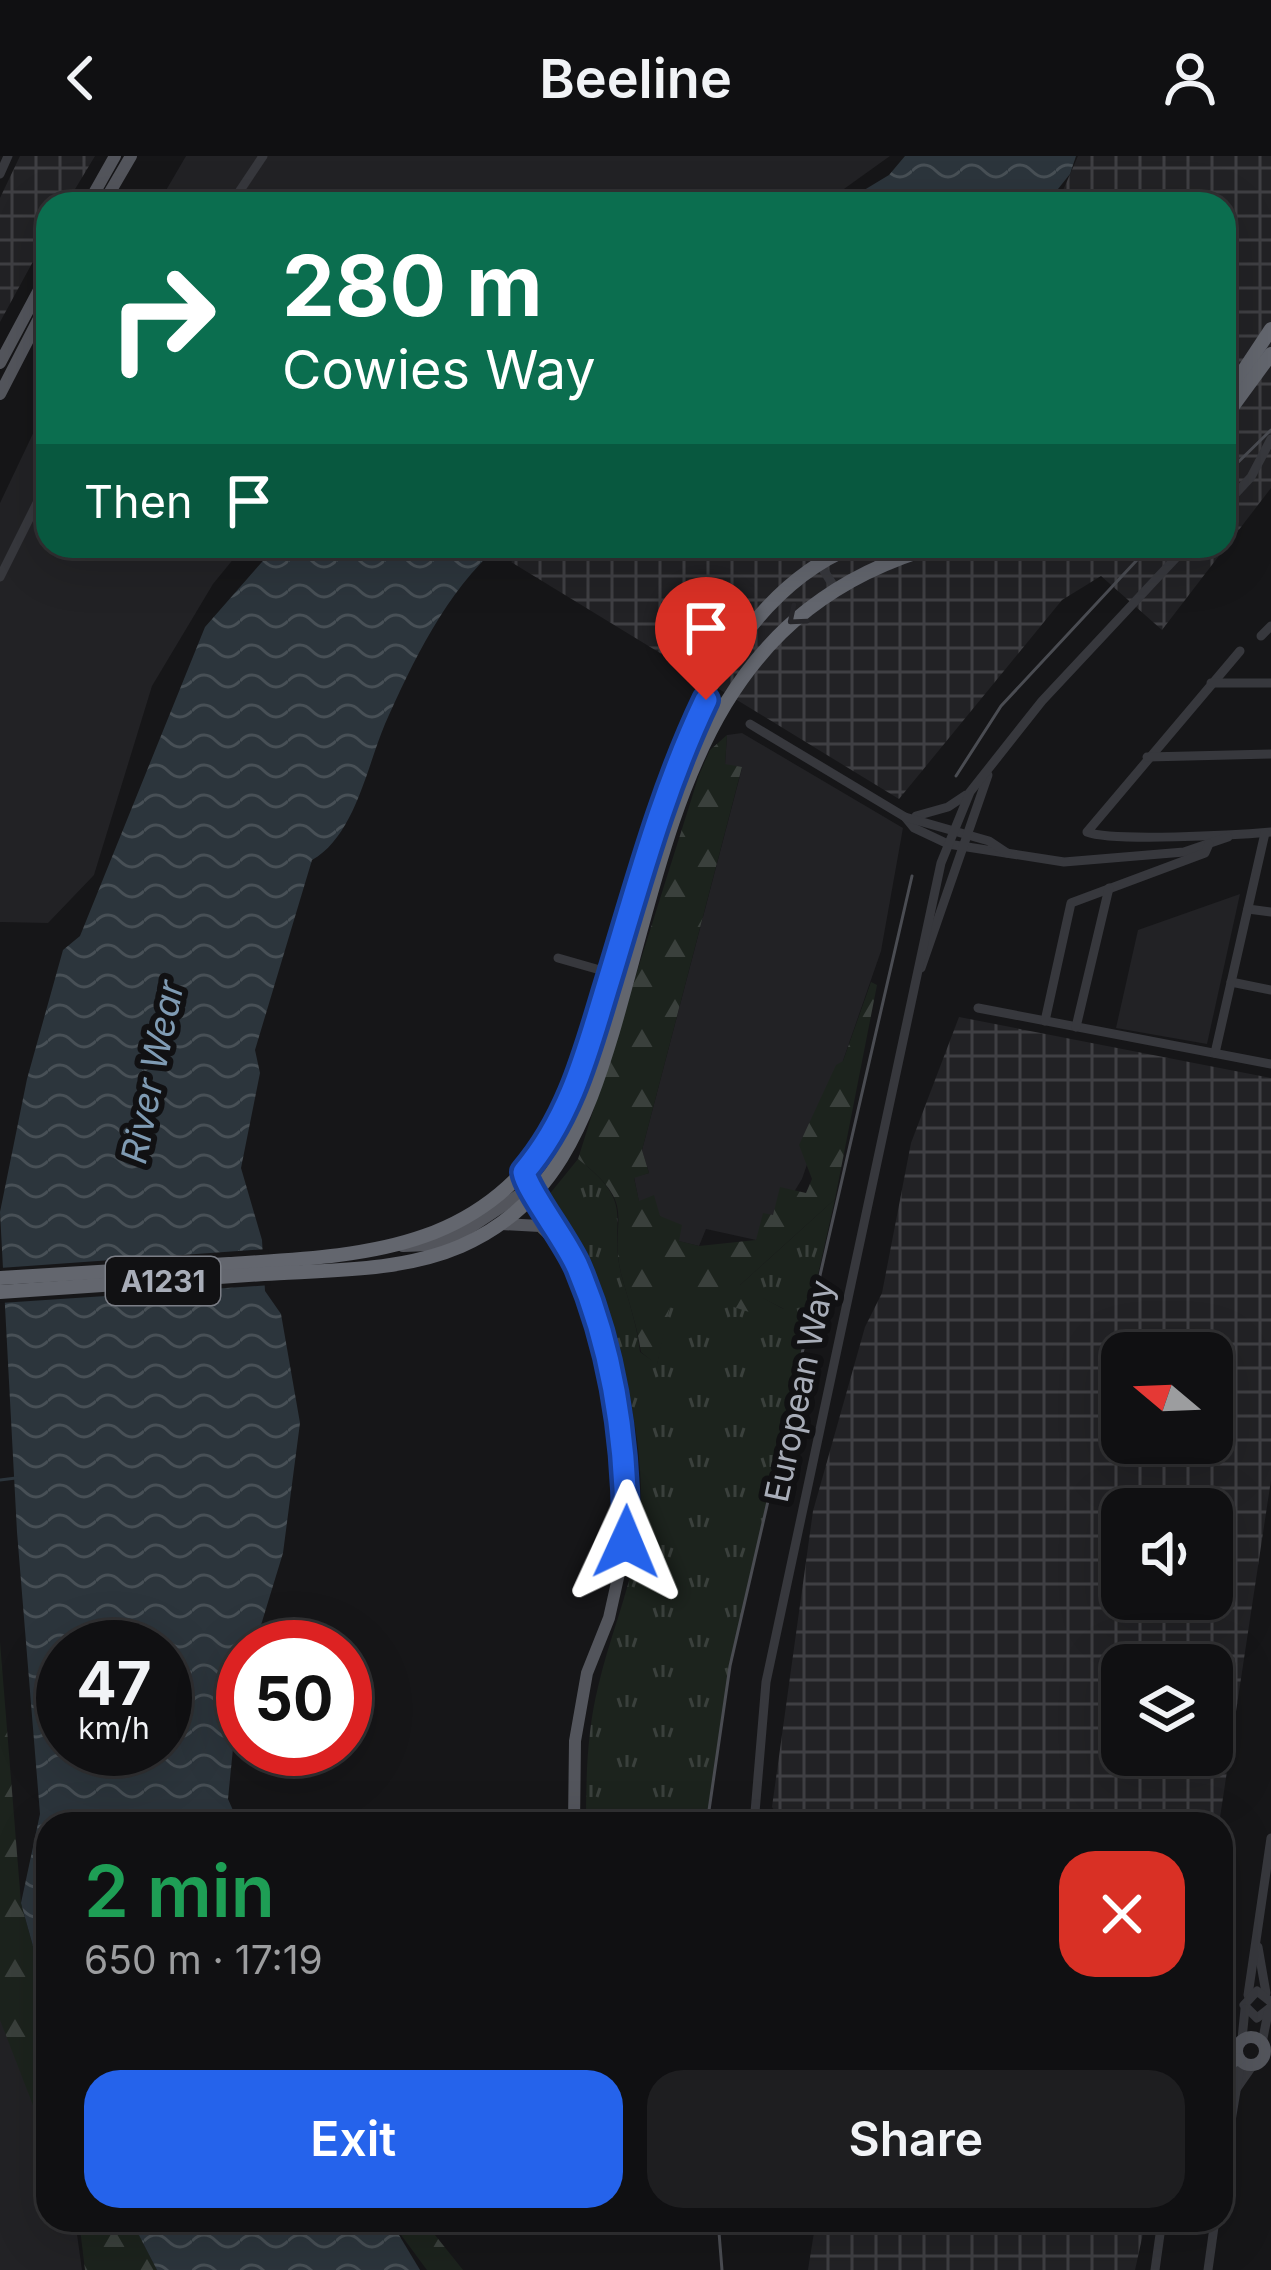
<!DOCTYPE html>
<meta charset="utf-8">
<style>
body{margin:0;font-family:Inter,sans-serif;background:#1e1e20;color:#f1f3f6;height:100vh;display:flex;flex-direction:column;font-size:45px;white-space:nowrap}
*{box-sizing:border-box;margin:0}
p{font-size:39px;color:#9c9d9f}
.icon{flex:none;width:66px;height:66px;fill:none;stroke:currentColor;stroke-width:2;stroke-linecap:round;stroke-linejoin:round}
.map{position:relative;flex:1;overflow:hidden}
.side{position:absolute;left:36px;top:1656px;width:1197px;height:420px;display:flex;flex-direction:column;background:#101012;border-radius:36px;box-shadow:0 12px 48px #0002,0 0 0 3px #303032}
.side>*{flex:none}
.top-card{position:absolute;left:36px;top:36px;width:1200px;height:366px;border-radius:36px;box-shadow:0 12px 48px #0002,0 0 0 3px #303032;background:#0b6e4f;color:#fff;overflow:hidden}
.needle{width:78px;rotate:289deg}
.buttons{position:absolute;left:1101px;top:1176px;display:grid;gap:24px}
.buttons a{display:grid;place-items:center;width:132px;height:132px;border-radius:24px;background:#101012;box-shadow:0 12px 48px #0002,0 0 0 3px #303032;font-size:60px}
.speed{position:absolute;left:36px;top:1464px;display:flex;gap:24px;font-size:60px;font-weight:700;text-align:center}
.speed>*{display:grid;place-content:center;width:156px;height:156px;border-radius:50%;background:#101012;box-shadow:0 12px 48px #0002,0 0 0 3px #303032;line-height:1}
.speed small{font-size:30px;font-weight:400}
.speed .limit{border:18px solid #d22;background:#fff;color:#111}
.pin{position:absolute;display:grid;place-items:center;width:102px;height:102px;color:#fff;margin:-123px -51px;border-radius:50% 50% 50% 0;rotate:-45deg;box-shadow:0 0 12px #0007}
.pin .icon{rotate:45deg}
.me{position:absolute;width:132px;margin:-66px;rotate:1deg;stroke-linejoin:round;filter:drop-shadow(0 0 9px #0008)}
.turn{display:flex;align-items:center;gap:42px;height:252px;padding:0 48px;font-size:54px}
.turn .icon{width:156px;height:156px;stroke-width:2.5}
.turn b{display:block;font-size:84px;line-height:102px}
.then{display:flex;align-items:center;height:114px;padding:0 48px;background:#0003;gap:24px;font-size:45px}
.round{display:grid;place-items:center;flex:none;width:126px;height:126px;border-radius:36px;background:#1e1e20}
.head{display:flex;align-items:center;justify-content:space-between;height:204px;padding:0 48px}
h1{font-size:72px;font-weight:600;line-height:90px;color:#1e9e55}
.primary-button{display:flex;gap:24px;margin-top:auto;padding:24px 48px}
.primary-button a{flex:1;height:138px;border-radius:36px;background:#2563eb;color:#fff;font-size:48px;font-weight:600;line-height:138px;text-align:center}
.primary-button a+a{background:#1e1e20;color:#f1f3f6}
header{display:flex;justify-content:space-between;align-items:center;height:156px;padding:0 48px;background:#101012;font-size:54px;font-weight:600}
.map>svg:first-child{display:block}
.built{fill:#222225}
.industrial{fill:url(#industrial-grid);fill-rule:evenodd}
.grass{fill:url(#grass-tufts)}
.forest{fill:url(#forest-firs)}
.water{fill:url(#water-waves);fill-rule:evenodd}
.pier{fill:#161618}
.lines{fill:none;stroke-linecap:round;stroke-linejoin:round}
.stream{stroke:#2c353c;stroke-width:3}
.minor{stroke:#37383d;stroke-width:9}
.major{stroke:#53555c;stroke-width:12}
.highway{stroke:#63666e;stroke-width:14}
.tram{stroke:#4a4c52;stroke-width:3}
.oneway{stroke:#26262a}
.route-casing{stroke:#184099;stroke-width:30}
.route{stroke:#2563eb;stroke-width:21}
.labels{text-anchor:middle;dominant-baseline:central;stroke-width:12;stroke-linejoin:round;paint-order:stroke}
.shield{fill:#111113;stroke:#7b7e86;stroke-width:3}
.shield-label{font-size:30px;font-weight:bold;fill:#a8adb8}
.street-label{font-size:33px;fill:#a8adb8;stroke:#111113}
.water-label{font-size:36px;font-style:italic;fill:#7f9bb3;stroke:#111113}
</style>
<header><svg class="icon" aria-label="back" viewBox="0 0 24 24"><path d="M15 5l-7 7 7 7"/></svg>Beeline<svg class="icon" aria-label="person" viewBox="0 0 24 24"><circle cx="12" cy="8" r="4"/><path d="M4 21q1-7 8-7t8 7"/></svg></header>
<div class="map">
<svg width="1271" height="2114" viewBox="0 0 1271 2114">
<defs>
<pattern id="industrial-grid" width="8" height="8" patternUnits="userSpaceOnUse" patternTransform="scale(3)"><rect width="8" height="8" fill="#222225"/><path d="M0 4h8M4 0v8" fill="none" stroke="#3f3f43"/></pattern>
<pattern id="grass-tufts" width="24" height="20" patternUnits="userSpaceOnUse" patternTransform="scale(3)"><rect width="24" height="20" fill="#1c231d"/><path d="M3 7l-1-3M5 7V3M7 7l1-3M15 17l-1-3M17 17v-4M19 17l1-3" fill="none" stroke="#3a403c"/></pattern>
<pattern id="forest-firs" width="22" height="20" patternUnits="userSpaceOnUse" patternTransform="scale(3)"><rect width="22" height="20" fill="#1c231d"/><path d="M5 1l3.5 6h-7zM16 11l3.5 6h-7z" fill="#3a403c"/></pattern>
<pattern id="water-waves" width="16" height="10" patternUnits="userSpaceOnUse" patternTransform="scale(3)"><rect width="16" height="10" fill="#2c353c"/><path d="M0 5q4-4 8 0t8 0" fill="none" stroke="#485056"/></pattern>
</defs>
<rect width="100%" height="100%" fill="#161618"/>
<!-- built -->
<g class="built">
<path d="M186 0H890L823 48H158Z"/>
<path d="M48 246V390H244L213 428 152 530 94 719 48 767 0 766V347Z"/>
<path d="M742 577 903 672 881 795 802 1023 778 1062 756 1084 706 1073 699 1090 678 1085 660 1060 639 1046 634 1021 649 1017 642 994 742 612 725 609 727 579Z"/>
<path d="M1240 738 1207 888 1116 872 1138 774Z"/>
<path d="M0 1742 48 1952V2064H75L82 2114H0Z"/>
</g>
<!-- industrial -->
<g class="industrial">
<path d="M20 0H95L66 48H48V78L0 166V42Z"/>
<path d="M1078 0H1271V332L1162 474 1101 420 1062 444 899 643 511 406 536 390H1224V48H1057Z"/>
<path d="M959 861 1271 922V1324L1219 1668H784L772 1651 813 1355 865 1171 882 1137 911 987ZM1212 1197V1287H1122V1197ZM1212 1353V1443H1122V1353ZM1212 1509V1599H1122V1509Z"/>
<path d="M816 2064H1146L1135 2114H808Z"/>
</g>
<!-- grass -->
<path class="grass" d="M578 1003C640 1051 606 1062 622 1121 629 1147 637 1169 640 1196L657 1208 673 1131 784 1153 739 1130 835 1043 730 1510 707 1668H586C586 1622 587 1576 598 1531 609 1483 628 1439 637 1390 656 1282 606 1129 548 1040Z"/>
<!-- forest -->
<g class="forest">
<path d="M727 579 725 608 742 611 642 994 649 1017 634 1022 639 1045 654 1039 660 1060 682 1069 679 1085 699 1090 756 1084 763 1057 773 1059 780 1031 806 1037 812 1023 799 989 836 909 843 905 871 826 877 829 835 1043 740 1129 785 1154 777 1165 674 1132 657 1209 641 1196C637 1169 629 1147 622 1121 606 1062 643 1053 578 1003L699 619 710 594Z"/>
<path d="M0 1486 21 1747 48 1845V1988L0 1864Z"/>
<path d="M79 2064H131L157 2114H85Z"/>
<path d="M390 2064H423L463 2114H427Z"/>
</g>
<!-- water -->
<g class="water">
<path d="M905 0H1076L1070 18 1046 48H841L889 19Z"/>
<path d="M276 390H499C447 434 412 507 385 568 367 610 355 680 312 704L255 894 260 917 241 1012 262 1084 265 1135 281 1158 300 1267 283 1397 261 1469 243 1491 228 1643 239 1668H48V1844L21 1747 40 1658 17 1376 0 1056 27 923 63 794 80 780 205 471ZM63 1491H165V1593H63Z"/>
<path d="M131 2064H390L420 2114H157Z"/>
</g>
<!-- pier -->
<path class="pier" d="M268 1093 271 1129 0 1147V1112Z"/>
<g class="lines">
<!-- stream -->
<path class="stream" d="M0 1324 16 1322"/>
<!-- minor -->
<g class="minor">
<path d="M0 18 8 0"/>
<path d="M231 48 263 0"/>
<path d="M1224 350 1251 321 1271 283"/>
<path d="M808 390 835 432"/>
<path d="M0 421 48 325"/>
<path d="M1261 480 1271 470"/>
<path d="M1240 495 1087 676C1112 686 1237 679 1271 676"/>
<path d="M1211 527H1271"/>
<path d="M750 568 905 661 914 672 948 688 1064 706 1184 696 1228 681"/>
<path d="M1147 601 1271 598"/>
<path d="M916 660 948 651 966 639"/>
<path d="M905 661 989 685 1007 697"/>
<path d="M1248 753 1271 756"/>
<path d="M558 802 628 822"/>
<path d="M921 812 988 619"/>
<path d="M1231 826 1271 834"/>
<path d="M978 852 1271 908"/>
<path d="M1045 865 1071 747 1205 697 1209 688"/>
<path d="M1076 871 1109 732"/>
<path d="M1215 897 1265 677"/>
<path d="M754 1668 766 1526 941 707 970 636 1042 545 1187 390"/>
<path d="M1258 1791 1266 1837"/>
<path d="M1248 1839 1271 1682"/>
<path d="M1271 1846 1257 1835 1244 1849 1257 1862 1271 1851"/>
<path d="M1242 1883 1245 1853"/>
<path d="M1262 1887 1268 1857"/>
<path d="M1237 1932 1253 1909"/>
<path d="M1221 2025 1241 1905"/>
<path d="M1155 2114 1162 2064"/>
<path d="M1208 2114 1215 2064"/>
</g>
<!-- major -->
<g class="major">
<path d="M88 48 115 0"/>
<path d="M103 48 131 0"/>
<path d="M0 207 48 117"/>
<path d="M0 238 48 145"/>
<path d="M524 1016 527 1028 556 1067 592 1150 627 1312 626 1386 609 1462 587 1517 575 1585 574 1668"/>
<path d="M501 1068 540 1070 561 1090"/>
<path d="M403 1090 430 1089 462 1077 522 1037 535 1038"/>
<circle cx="1251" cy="1895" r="14"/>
<path d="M1221 1911 1239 1903"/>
</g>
<!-- highway -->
<g class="highway">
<path d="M1224 244 1271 173"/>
<path d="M1224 262 1271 198"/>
<path d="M0 1122C76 1117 153 1113 229 1108 370 1099 484 1096 563 961 631 790 663 467 854 390"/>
<path d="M0 1136C88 1130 176 1124 264 1118 328 1114 401 1116 461 1090 554 1050 586 965 613 875 673 669 697 458 937 390"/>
</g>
<!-- tram -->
<g class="tram">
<path d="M1224 320 1271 274"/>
<path d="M956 620 1001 550 1150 390"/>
<path d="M707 1668 730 1510 912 720"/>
<path d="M718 2064 722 2114"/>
</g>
</g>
<!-- one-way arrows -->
<defs><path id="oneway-chevron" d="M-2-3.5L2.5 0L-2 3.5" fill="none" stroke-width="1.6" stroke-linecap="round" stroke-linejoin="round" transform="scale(3)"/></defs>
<use class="oneway" href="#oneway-chevron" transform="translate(796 461) rotate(140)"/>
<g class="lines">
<defs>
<path id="route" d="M626 1386C627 1294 614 1197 578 1112 567 1085 527 1035 524 1016 572 960 588 892 609 824 638 729 663 634 706 544"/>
</defs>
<!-- route casing -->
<use href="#route" class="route-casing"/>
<!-- route -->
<use href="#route" class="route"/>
</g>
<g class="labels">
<!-- shield labels -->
<rect class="shield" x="106" y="1101" width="114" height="48" rx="9"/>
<g class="shield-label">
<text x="163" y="1125">A1231</text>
</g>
<!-- street labels -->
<g class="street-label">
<text transform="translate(799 1235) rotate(-78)">European Way</text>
</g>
<!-- water labels -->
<g class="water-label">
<text transform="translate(152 916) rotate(-78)">River Wear</text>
</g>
</g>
</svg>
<div class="buttons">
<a><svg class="needle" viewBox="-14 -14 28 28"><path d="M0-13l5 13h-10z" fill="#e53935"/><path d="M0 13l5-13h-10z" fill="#9c9d9f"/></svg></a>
<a><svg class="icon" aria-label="sound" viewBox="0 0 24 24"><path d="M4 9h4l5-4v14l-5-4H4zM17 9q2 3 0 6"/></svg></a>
<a><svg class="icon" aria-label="layers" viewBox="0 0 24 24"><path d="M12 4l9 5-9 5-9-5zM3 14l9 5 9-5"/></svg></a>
</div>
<div class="speed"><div>47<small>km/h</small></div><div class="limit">50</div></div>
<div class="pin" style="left:706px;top:544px;background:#d93025"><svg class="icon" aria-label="arrive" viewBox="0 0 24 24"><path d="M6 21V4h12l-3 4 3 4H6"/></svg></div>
<svg class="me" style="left:626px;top:1386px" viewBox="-20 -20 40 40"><path d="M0-17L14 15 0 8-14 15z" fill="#2563eb" stroke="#fff" stroke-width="4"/></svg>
<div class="top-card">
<div class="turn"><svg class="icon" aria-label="right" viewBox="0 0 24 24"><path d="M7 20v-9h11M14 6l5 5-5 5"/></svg><div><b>280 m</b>Cowies Way</div></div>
<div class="then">Then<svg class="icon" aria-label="arrive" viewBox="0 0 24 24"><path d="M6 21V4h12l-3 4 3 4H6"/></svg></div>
</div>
<section class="side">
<div class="head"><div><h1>2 min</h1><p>650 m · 17:19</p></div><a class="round" style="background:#d93025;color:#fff"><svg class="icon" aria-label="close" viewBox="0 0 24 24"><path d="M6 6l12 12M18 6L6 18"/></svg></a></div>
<div class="primary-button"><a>Exit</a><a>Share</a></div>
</section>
</div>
